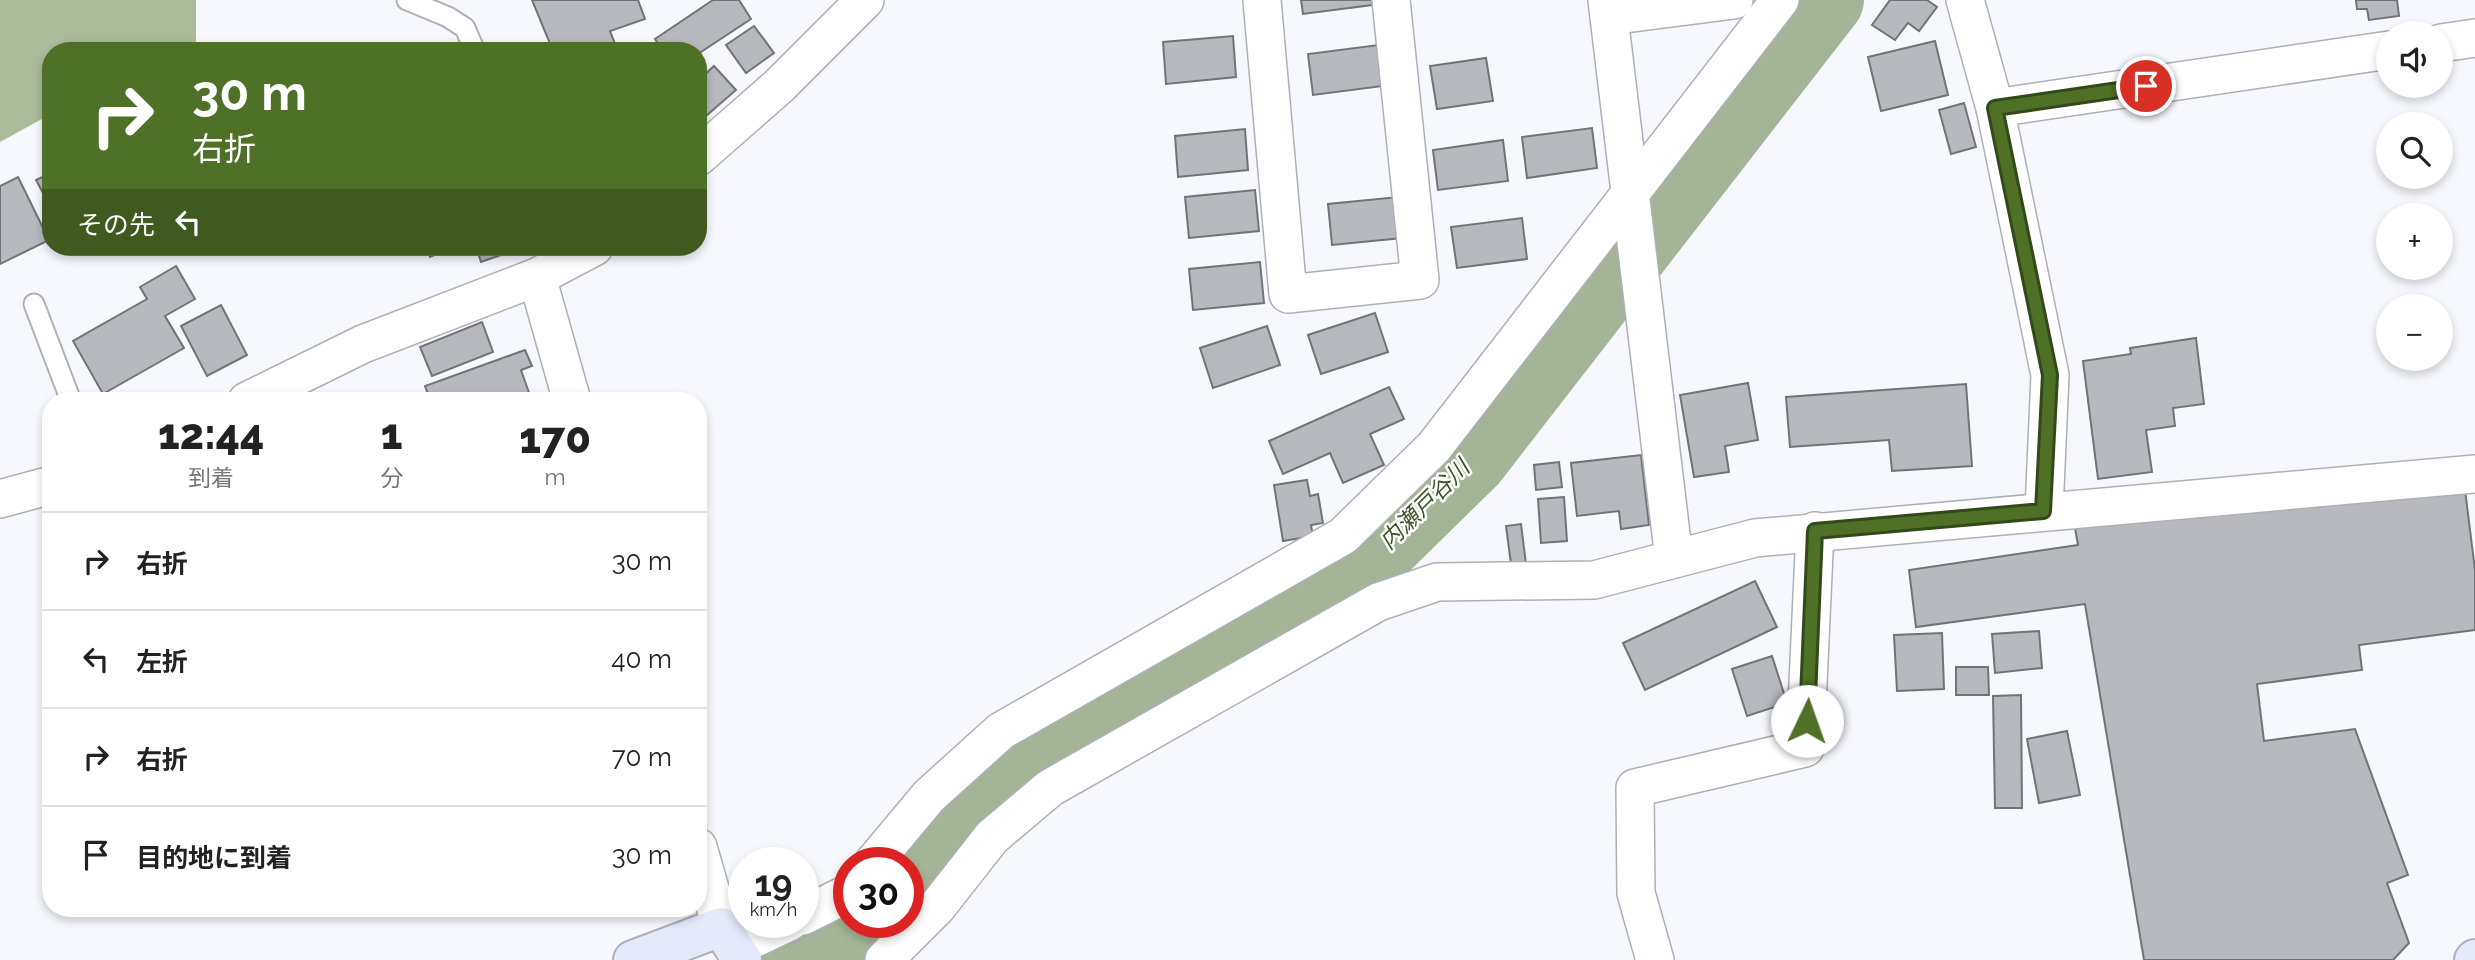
<!DOCTYPE html>
<html lang="ja">
<meta charset="utf-8">
<style>
body{margin:0;font-family:Raleway,"Noto Sans JP",sans-serif;background:#f6f6f6;color:#222;height:100vh;display:flex;flex-direction:column;font-size:26px;white-space:nowrap}
*{box-sizing:border-box;margin:0}
p{font-size:23px;color:#767676}
.icon{flex:none;width:38px;height:38px;fill:none;stroke:currentColor;stroke-width:2;stroke-linecap:round;stroke-linejoin:round}
.map{position:relative;flex:1;overflow:hidden}
.panel{position:absolute;left:42px;top:392px;width:665px;height:525px;display:flex;flex-direction:column;background:#fff;border-radius:28px;box-shadow:0 4px 10px #0003}
.panel>*{flex:none}
.guide{position:absolute;left:42px;top:42px;width:665px;height:214px;border-radius:28px;box-shadow:0 4px 10px #0003;background:#4f7027;color:#fff;overflow:hidden}
.tools{position:absolute;left:2376px;top:21px;display:grid;gap:14px}
.tools a{display:grid;place-items:center;width:77px;height:77px;border-radius:50%;background:#fff;box-shadow:0 4px 10px #0003;font-size:35px}
.speed{position:absolute;left:728px;top:847px;display:flex;gap:14px;font-size:35px;font-weight:700;text-align:center}
.speed>*{display:grid;place-content:center;width:91px;height:91px;border-radius:50%;background:#fff;box-shadow:0 4px 10px #0003;line-height:1}
.speed small{font-size:18px;font-weight:400}
.speed .limit{border:10px solid #d22;background:#fff;color:#111}
.pin{position:absolute;display:grid;place-items:center;width:60px;height:60px;color:#fff;margin:-30px;border:4px solid #fff;border-radius:50%;box-shadow:0 2px 7px #0007}
.me{position:absolute;width:77px;margin:-38px;rotate:3deg;stroke-linejoin:round;filter:drop-shadow(0 0 5px #0008)}
.turn{display:flex;align-items:center;gap:24px;height:147px;padding:0 35px;font-size:32px}
.turn .icon{width:91px;height:91px;stroke-width:2.5}
.turn b{display:block;font-size:49px;line-height:60px}
.then{display:flex;align-items:center;height:66px;padding:0 35px;background:#0003;gap:14px;font-size:26px}
.eta{display:flex;justify-content:space-evenly;align-items:center;height:119px;text-align:center}
.eta b{font-size:42px;font-weight:800;line-height:49px}
ul{padding:0;list-style:none}
li{display:flex;align-items:center;gap:21px;height:98px;padding:0 35px;border-top:2px solid #e0e0e0}
li div{flex:1}
li b{display:block;font-size:26px}
li em{font-style:normal}
.map>svg:first-child{display:block}
.forest{fill:#aaba9b}
.lines{fill:none;stroke-linecap:round;stroke-linejoin:round}
.river{stroke:#a4b496;stroke-width:74}
.building{fill:#b7b9be;stroke:#717378;stroke-width:2}
.lane-casing{stroke:#aeb0b5;stroke-width:23}
.street-casing{stroke:#aeb0b5;stroke-width:40}
.secondary-casing{stroke:#aeb0b5;stroke-width:42}
.lane{stroke:#fff;stroke-width:19}
.street{stroke:#fff;stroke-width:37}
.secondary{stroke:#e4e9fa;stroke-width:38}
.route-casing{stroke:#334919;stroke-width:18}
.route{stroke:#4f7027;stroke-width:12}
.labels{text-anchor:middle;dominant-baseline:central;stroke-width:5;stroke-linejoin:round;paint-order:stroke}
.water-label{font-size:23px;font-style:italic;fill:#3d5324;stroke:#fff}
</style>
<div class="map">
<svg width="2475" height="960" viewBox="0 0 2475 960">
<rect width="100%" height="100%" fill="#f6f8fe"/>
<!-- forest -->
<path class="forest" d="M0 0H196V51H51V114L0 142Z"/>
<g class="lines">
<!-- river -->
<g class="river">
<path d="M908 881 989 785 1094 711 1373 555 1471 459 1827 0"/>
<path d="M789 960 832 941 859 922"/>
</g>
</g>
<!-- building -->
<g class="building">
<path d="M532 0H638L645 19 610 31 618 51H553Z"/>
<path d="M713 0H739L751 19 698 54V51H680L675 44 663 51 655 39Z"/>
<path d="M1301 0H1372V5L1303 14Z"/>
<path d="M1890 0H1927L1937 7 1919 31 1908 23 1895 40 1872 25Z"/>
<path d="M2356 0H2397L2399 16 2369 20 2367 9H2357Z"/>
<path d="M754 26 774 53 746 73 726 45Z"/>
<path d="M1233 36 1236 77 1166 84 1163 42Z"/>
<path d="M1935 41 1948 95 1881 111 1868 57Z"/>
<path d="M1378 45 1383 86 1313 95 1308 54Z"/>
<path d="M1486 58 1493 101 1437 109 1430 66Z"/>
<path d="M714 66 736 90 699 122 698 81Z"/>
<path d="M1964 103 1976 147 1951 154 1939 110Z"/>
<path d="M1592 128 1597 168 1527 178 1522 137Z"/>
<path d="M1245 129 1248 170 1178 177 1175 136Z"/>
<path d="M1503 140 1508 181 1438 190 1433 150Z"/>
<path d="M51 173V208L36 180Z"/>
<path d="M18 177 49 240 0 264V186Z"/>
<path d="M1255 190 1259 231 1189 238 1185 197Z"/>
<path d="M1398 197 1402 238 1332 245 1328 204Z"/>
<path d="M1522 218 1527 259 1457 268 1451 227Z"/>
<path d="M427 247H453L430 257Z"/>
<path d="M476 247H524L481 262Z"/>
<path d="M1260 262 1264 303 1193 310 1189 269Z"/>
<path d="M176 266 195 299 165 316 184 348 103 394 73 341 147 299 140 287Z"/>
<path d="M221 305 247 355 207 376 181 326Z"/>
<path d="M1375 313 1388 352 1321 374 1308 335Z"/>
<path d="M482 322 493 352 432 376 420 347Z"/>
<path d="M1267 326 1280 365 1213 388 1200 348Z"/>
<path d="M2196 338 2204 404 2173 408 2175 426 2146 430 2152 472 2098 479 2083 361 2131 354 2130 348Z"/>
<path d="M525 350 532 366 521 370 532 401H425L429 397 425 386Z"/>
<path d="M1748 383 1758 440 1725 446 1729 472 1694 477 1680 395Z"/>
<path d="M1966 384 1972 466 1892 471 1889 440 1790 447 1786 397Z"/>
<path d="M1389 387 1404 419 1370 434 1384 465 1343 483 1330 453 1283 474 1269 441Z"/>
<path d="M1641 455 1649 525 1621 529 1619 511 1577 516 1571 463Z"/>
<path d="M1559 462 1562 487 1536 490 1534 465Z"/>
<path d="M1307 480 1310 496 1318 494 1323 523 1311 525 1313 536 1283 541 1274 485Z"/>
<path d="M2465 490 2475 570V630L2359 645 2362 670 2257 684 2264 741 2355 729 2408 875 2387 883 2409 943 2393 960H2144L2085 604 1916 627 1909 570 2078 545 2075 528Z"/>
<path d="M1564 497 1567 541 1541 543 1538 499Z"/>
<path d="M1521 524 1526 564H1511L1506 526Z"/>
<path d="M1755 581 1777 627 1645 690 1623 643Z"/>
<path d="M2039 631 2042 668 1995 673 1992 634Z"/>
<path d="M1942 633 1944 689 1897 691 1894 635Z"/>
<path d="M1772 656 1787 703 1747 716 1732 669Z"/>
<path d="M1956 667H1988L1989 695H1956Z"/>
<path d="M2021 695 2022 808H1995L1993 696Z"/>
<path d="M2067 731 2080 795 2039 803 2027 739Z"/>
</g>
<g class="lines">
<defs>
<g id="lane">
<path d="M407 0 448 17 465 28 475 51"/>
<path d="M34 304 71 401"/>
</g>
<g id="street">
<path d="M1262 0 1288 294 1420 280 1391 0"/>
<path d="M1607 0 1674 559"/>
<path d="M1965 0 1995 108 2050 375 2044 511"/>
<path d="M1609 16 1734 0"/>
<path d="M2441 43 2475 38"/>
<path d="M1995 108 2389 50"/>
<path d="M698 157 780 85 865 0"/>
<path d="M537 277 572 401"/>
<path d="M247 401 363 344 537 277 594 247"/>
<path d="M0 499 51 485"/>
<path d="M698 847 721 927"/>
<path d="M873 863 929 796 1001 731 1343 536 1434 447 1780 0"/>
<path d="M803 916 849 893"/>
<path d="M734 948 789 922"/>
<path d="M884 960 937 907 992 837 1050 788 1378 602 1437 582 1594 580 1755 538 2475 474"/>
<path d="M1655 960 1636 893 1635 788 1805 748 1815 531"/>
</g>
<g id="secondary">
<path d="M633 960 721 927 742 960"/>
<path d="M2474 960 2475 959"/>
</g>
</defs>
<!-- lane casing -->
<use href="#lane" class="lane-casing"/>
<!-- street casing -->
<use href="#street" class="street-casing"/>
<!-- secondary casing -->
<use href="#secondary" class="secondary-casing"/>
<!-- lane -->
<use href="#lane" class="lane"/>
<!-- street -->
<use href="#street" class="street"/>
<!-- secondary -->
<use href="#secondary" class="secondary"/>
</g>
<g class="lines">
<defs>
<path id="route" d="M1807 721 1815 531 2043 511 2050 375 1995 108 2146 86"/>
</defs>
<!-- route casing -->
<use href="#route" class="route-casing"/>
<!-- route -->
<use href="#route" class="route"/>
</g>
<g class="labels">
<!-- water labels -->
<g class="water-label">
<text transform="translate(1424 504) rotate(-45)">内瀬戸谷川</text>
</g>
</g>
</svg>
<div class="tools">
<a><svg class="icon" aria-label="sound" viewBox="0 0 24 24"><path d="M4 9h4l5-4v14l-5-4H4zM17 9q2 3 0 6"/></svg></a>
<a><svg class="icon" aria-label="search" viewBox="0 0 24 24"><circle cx="10" cy="10" r="6"/><path d="M15 15l6 6"/></svg></a>
<a>+</a>
<a>−</a>
</div>
<div class="speed"><div>19<small>km/h</small></div><div class="limit">30</div></div>
<div class="pin" style="left:2146px;top:86px;background:#d93025"><svg class="icon" aria-label="arrive" viewBox="0 0 24 24"><path d="M6 21V4h12l-3 4 3 4H6"/></svg></div>
<svg class="me" style="left:1807px;top:721px" viewBox="-20 -20 40 40"><circle r="19" fill="#fff"/><path d="M0-13L10 11 0 6-10 11z" fill="#4f7027"/></svg>
<div class="guide">
<div class="turn"><svg class="icon" aria-label="right" viewBox="0 0 24 24"><path d="M7 20v-9h11M14 6l5 5-5 5"/></svg><div><b>30 m</b>右折</div></div>
<div class="then">その先<svg class="icon" aria-label="left" viewBox="0 0 24 24"><path d="M17 20v-9H6M10 6l-5 5 5 5"/></svg></div>
</div>
<section class="panel">
<div class="eta">
<div><b>12:44</b><p>到着</p></div>
<div><b>1</b><p>分</p></div>
<div><b>170</b><p>m</p></div>
</div>
<ul>
<li><svg class="icon" aria-label="right" viewBox="0 0 24 24"><path d="M7 20v-9h11M14 6l5 5-5 5"/></svg><div><b>右折</b></div><em>30 m</em></li>
<li><svg class="icon" aria-label="left" viewBox="0 0 24 24"><path d="M17 20v-9H6M10 6l-5 5 5 5"/></svg><div><b>左折</b></div><em>40 m</em></li>
<li><svg class="icon" aria-label="right" viewBox="0 0 24 24"><path d="M7 20v-9h11M14 6l5 5-5 5"/></svg><div><b>右折</b></div><em>70 m</em></li>
<li><svg class="icon" aria-label="arrive" viewBox="0 0 24 24"><path d="M6 21V4h12l-3 4 3 4H6"/></svg><div><b>目的地に到着</b></div><em>30 m</em></li>
</ul>
</section>
</div>
